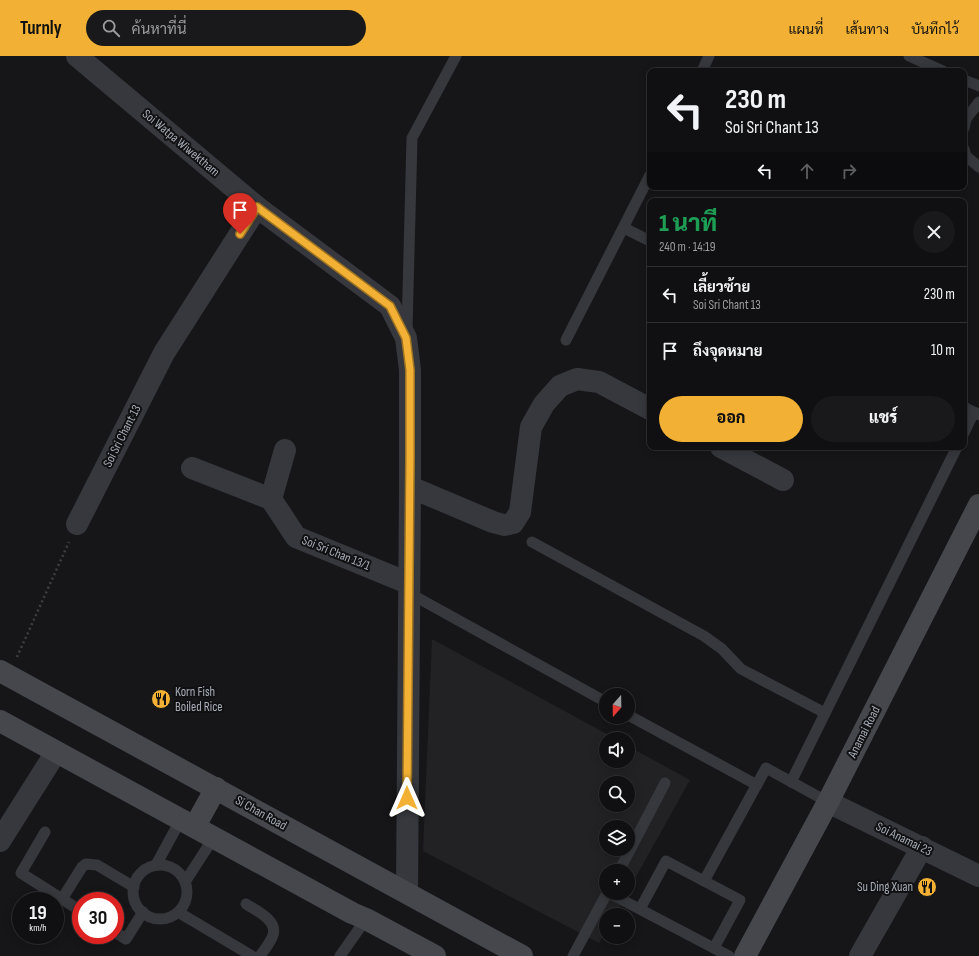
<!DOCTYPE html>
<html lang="th">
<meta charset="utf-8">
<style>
body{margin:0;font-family:"Sofia Sans Condensed",Sarabun,sans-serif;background:#19191b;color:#f1f3f6;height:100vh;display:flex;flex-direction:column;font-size:15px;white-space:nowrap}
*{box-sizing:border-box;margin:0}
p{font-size:13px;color:#9c9d9f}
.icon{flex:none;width:22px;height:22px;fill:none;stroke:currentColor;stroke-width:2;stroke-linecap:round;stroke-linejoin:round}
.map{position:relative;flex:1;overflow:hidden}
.sheet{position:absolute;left:647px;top:142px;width:320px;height:252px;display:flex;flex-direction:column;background:#101012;border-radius:8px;box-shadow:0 2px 10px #0003,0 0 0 1px #303032}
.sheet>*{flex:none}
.top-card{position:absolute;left:647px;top:12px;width:320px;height:122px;border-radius:8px;box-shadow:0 2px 10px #0003,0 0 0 1px #303032;background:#101012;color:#f1f3f6;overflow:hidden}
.needle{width:26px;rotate:200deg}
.controls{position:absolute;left:599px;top:632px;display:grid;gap:8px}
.controls a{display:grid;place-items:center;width:36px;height:36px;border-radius:50%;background:#101012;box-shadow:0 2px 10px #0003,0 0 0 1px #303032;font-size:20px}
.speed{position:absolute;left:12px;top:836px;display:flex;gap:8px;font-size:20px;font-weight:700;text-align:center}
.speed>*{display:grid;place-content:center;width:52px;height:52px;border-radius:50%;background:#101012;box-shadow:0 2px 10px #0003,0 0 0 1px #303032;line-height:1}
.speed small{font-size:10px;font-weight:400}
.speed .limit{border:6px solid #d22;background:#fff;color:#111}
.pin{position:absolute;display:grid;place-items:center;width:34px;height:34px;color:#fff;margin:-41px -17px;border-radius:50% 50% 50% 0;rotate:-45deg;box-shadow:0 0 4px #0007}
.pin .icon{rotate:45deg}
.me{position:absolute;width:44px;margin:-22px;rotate:0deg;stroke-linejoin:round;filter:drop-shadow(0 0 3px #0008)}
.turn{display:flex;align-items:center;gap:14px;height:84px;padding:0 12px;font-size:18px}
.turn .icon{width:52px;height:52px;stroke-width:2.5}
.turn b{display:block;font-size:28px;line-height:34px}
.lanes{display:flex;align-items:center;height:38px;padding:0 12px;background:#0003;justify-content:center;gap:20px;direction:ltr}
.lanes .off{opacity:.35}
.round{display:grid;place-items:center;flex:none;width:42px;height:42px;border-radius:21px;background:#19191b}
.headline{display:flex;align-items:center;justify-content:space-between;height:68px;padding:0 12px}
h1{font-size:24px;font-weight:800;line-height:30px;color:#1e9e55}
.primary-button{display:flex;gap:8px;margin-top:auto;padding:8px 12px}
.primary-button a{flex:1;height:46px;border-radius:24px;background:#f2b134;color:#111;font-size:16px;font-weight:800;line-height:46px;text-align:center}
.primary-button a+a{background:#19191b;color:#f1f3f6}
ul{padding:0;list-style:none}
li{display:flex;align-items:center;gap:12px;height:56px;padding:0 12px;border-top:1px solid #303032}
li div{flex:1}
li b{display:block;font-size:15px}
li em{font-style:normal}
header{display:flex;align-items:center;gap:24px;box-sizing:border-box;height:56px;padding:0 20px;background:#f2b134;color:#111}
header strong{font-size:19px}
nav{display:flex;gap:22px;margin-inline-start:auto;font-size:14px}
.search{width:280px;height:36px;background:#19191b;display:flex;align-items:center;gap:10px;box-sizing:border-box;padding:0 14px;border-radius:22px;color:#9c9d9f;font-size:15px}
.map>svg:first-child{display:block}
.built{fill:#222225;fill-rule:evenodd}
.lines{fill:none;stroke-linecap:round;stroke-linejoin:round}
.path{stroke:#3d3f44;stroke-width:2.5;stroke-dasharray:2 3;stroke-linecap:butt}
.lane{stroke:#37383d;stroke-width:11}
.street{stroke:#37383d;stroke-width:22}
.secondary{stroke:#45474d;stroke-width:22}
.route-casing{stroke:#9d7322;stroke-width:10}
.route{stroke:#f2b134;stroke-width:7}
.labels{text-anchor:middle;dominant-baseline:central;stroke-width:4;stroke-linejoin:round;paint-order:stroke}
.street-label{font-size:13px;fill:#a8adb8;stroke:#111113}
.poi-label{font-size:13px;fill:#a8adb8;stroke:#111113;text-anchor:start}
</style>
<header>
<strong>Turnly</strong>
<div class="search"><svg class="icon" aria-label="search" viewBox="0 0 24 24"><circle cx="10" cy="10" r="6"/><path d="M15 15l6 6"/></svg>ค้นหาที่นี่</div>
<nav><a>แผนที่</a><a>เส้นทาง</a><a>บันทึกไว้</a></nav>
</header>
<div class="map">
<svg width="979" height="900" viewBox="0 0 979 900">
<rect width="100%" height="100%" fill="#161618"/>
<!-- built -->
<path class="built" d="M432 583 616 683H606V705H628V690L690 724 628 835V815H606V837H627L615 859H606V875L599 887 423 795ZM606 727H628V749H606ZM606 771H628V793H606Z"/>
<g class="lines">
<!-- path -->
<path class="path" d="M17 601 69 486"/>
<!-- lane -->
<g class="lane">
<path d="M909 0 943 15"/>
<path d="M702 15 709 0"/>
<path d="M964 24 979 30"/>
<path d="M964 72 966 63 979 46"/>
<path d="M964 93 966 100 979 111"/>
<path d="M624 172 650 185"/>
<path d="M407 274 412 82 456 0"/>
<path d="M566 284 650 119"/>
<path d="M964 351 979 359"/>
<path d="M964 377 974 356"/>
<path d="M532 486 704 580 722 593 741 613 825 657"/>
<path d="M409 537 606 646"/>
<path d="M628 659 757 729"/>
<path d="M791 726 957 391"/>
<path d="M45 776 21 817 62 843"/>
<path d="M156 809 181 763"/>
<circle cx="160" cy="836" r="27"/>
<path d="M619 815 665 727"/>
<path d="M704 825 766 712 828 746"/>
<path d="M185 826 214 781"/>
<path d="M609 837 729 900"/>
<path d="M246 848C255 854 278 864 273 879 271 886 264 894 260 900"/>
<path d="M640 853 666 805 740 844 714 892"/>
<path d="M81 855 62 843 82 811 86 808 97 809 134 831"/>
<path d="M178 856 252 900"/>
<path d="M115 876 126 883 143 856"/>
<path d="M340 900 366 863"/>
<path d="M573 900 607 837"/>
</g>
<!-- street -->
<g class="street">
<path d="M77 0 257 151 390 250 406 282 410 314V431L407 836"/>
<path d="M721 391 783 424"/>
<path d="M192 412 271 443 296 481 408 527"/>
<path d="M410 431 493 466 504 469 513 467 520 456 531 371 544 348 560 330 577 323 599 326 650 353"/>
<path d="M271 443 285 394"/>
<path d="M77 468 164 297 257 151"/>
<path d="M828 746 979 820"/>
<path d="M0 785 56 696"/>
<path d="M860 900 922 791"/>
</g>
<!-- secondary -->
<g class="secondary">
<path d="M0 615 522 900"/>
<path d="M0 665 352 857 366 863 435 900"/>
<path d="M195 770 216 732"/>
<path d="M745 900 828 746 979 449"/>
</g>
</g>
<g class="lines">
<defs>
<path id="route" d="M240 178 257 151 390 250 406 282 410 314V402L407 742"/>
</defs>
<!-- route casing -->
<use href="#route" class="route-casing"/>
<!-- route -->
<use href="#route" class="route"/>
</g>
<!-- icons -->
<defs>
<symbol id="restaurant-disc" viewBox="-11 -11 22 22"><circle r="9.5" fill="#f2b134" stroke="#111113"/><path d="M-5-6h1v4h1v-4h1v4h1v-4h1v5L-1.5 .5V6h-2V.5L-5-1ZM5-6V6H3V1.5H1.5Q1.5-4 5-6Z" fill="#111"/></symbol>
</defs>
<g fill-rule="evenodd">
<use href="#restaurant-disc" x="150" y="632" width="22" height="22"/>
<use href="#restaurant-disc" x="916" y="820" width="22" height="22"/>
</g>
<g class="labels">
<!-- street labels -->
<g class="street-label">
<text transform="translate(181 87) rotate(40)">Soi Watpa Wiwektham</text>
<text transform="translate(122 380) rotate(-63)">Soi Sri Chant 13</text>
<text transform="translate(336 497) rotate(22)">Soi Sri Chan 13/1</text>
<text transform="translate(864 676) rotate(-63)">Anamai Road</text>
<text transform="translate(261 757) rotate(29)">Si Chan Road</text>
<text transform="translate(904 783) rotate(26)">Soi Anamai 23</text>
</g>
<!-- poi labels -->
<g class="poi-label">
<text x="175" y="636">Korn Fish<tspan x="175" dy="15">Boiled Rice</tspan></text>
<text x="913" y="831" text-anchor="end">Su Ding Xuan</text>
</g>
</g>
</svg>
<div class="controls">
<a><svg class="needle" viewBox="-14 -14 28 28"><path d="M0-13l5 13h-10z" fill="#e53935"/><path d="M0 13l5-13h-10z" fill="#9c9d9f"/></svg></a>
<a><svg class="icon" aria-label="sound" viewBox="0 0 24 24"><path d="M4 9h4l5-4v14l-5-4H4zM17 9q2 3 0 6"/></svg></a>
<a><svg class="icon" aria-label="search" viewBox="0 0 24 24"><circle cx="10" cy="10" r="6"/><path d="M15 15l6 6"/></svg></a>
<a><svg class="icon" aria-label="layers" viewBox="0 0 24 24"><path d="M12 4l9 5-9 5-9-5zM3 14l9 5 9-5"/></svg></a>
<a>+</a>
<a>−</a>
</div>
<div class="speed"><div>19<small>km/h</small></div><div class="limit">30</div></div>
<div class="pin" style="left:240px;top:178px;background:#d93025"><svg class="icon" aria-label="arrive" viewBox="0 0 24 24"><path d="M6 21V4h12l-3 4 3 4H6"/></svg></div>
<svg class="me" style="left:407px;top:742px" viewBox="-20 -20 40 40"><path d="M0-17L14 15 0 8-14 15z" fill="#f2b134" stroke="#fff" stroke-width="4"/></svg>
<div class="top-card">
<div class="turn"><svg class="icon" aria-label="left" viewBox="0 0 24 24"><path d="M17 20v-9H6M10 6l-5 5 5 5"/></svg><div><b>230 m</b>Soi Sri Chant 13</div></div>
<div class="lanes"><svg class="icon" aria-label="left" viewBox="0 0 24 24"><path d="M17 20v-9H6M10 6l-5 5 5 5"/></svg><svg class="icon off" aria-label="ahead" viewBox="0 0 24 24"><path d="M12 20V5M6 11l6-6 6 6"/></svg><svg class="icon off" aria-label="right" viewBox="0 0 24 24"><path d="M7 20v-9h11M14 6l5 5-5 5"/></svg></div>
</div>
<section class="sheet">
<div class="headline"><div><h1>1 นาที</h1><p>240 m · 14:19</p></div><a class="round"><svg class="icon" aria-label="close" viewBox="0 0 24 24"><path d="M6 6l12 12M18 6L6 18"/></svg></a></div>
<ul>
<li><svg class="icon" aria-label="left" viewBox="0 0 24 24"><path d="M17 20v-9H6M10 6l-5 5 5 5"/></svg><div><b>เลี้ยวซ้าย</b><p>Soi Sri Chant 13</p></div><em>230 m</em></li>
<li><svg class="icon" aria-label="arrive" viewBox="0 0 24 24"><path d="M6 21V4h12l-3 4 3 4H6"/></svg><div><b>ถึงจุดหมาย</b></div><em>10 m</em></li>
</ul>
<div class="primary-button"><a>ออก</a><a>แชร์</a></div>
</section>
</div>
